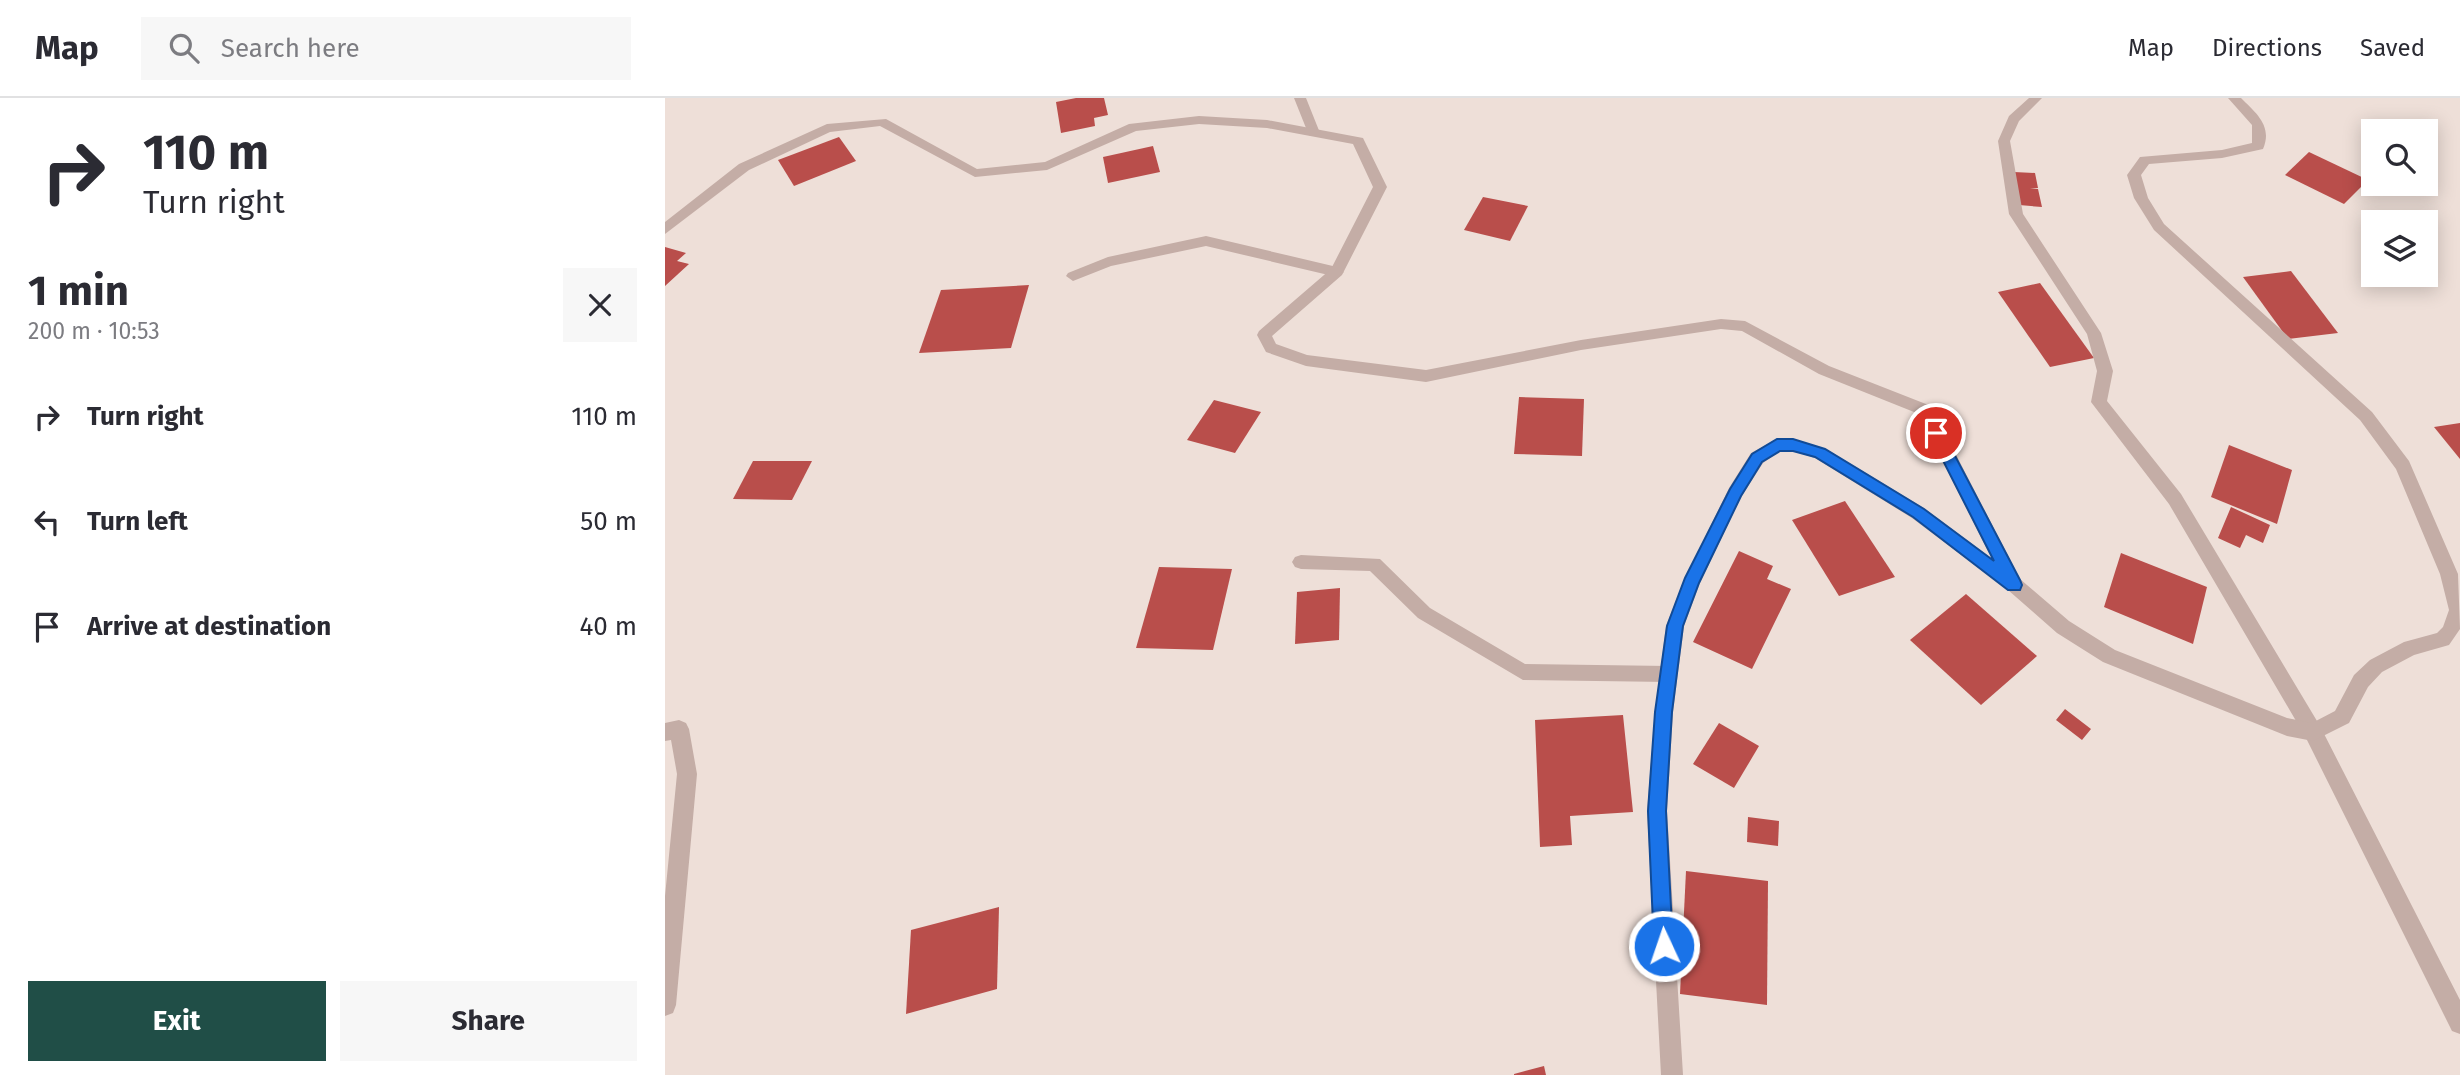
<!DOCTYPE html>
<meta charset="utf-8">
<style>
body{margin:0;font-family:"Fira Sans",sans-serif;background:#f7f7f7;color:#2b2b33;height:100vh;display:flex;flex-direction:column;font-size:26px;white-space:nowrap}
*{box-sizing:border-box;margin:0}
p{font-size:23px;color:#7c7c81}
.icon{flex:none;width:38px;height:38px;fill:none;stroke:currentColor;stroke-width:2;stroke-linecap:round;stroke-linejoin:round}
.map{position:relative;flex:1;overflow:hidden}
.details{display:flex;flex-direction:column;background:#fff;width:665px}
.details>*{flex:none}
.hud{background:#fff;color:#2b2b33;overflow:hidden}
.tools{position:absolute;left:1696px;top:21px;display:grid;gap:14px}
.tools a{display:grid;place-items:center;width:77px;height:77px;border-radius:0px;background:#fff;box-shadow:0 4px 18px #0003;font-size:35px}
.pin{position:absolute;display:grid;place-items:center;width:60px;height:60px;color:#fff;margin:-30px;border:4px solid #fff;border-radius:50%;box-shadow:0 2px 7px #0007}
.me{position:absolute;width:77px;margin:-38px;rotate:357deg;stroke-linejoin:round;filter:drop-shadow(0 0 5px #0008)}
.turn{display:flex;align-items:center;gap:24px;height:147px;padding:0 28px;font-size:32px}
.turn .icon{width:91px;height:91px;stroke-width:2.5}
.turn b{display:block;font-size:49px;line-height:60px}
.round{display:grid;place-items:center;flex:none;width:74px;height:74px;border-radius:0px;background:#f7f7f7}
.overview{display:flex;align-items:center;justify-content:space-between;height:119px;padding:0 28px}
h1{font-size:42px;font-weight:700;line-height:52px}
.cta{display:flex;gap:14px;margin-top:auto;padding:14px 28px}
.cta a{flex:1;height:80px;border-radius:0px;background:#204e47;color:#fff;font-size:28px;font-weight:700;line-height:80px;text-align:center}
.cta a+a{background:#f7f7f7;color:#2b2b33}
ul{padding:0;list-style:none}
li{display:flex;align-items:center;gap:21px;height:105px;padding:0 28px}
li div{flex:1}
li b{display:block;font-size:26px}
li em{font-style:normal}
header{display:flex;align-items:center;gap:42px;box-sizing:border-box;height:98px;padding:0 35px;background:#fff;border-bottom:2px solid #e1e1e2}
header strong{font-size:33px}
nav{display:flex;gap:38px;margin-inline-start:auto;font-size:24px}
.search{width:490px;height:63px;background:#f7f7f7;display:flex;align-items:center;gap:18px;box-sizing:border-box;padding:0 24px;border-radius:0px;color:#7c7c81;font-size:26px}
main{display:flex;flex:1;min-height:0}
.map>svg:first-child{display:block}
.building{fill:#b94e4b}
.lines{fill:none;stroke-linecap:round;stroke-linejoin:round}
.lane{fill:#c4ada6;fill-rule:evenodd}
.street{fill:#c4ada6;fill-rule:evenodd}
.route{fill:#1a73e8;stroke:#114b97;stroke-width:2}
</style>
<header>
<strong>Map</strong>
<div class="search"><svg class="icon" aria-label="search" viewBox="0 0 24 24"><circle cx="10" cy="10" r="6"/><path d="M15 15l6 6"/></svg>Search here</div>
<nav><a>Map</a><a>Directions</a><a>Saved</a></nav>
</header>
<main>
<section class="details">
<div class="hud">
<div class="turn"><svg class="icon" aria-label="right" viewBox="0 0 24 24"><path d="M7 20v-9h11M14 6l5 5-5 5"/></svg><div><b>110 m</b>Turn right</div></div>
</div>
<div class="overview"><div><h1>1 min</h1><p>200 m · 10:53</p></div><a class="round"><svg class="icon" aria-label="close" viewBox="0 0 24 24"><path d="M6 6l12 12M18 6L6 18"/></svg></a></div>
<ul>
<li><svg class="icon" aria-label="right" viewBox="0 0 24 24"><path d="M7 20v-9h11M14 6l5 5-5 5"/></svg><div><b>Turn right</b></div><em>110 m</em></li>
<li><svg class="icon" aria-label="left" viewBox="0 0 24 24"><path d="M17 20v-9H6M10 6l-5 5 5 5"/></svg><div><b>Turn left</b></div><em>50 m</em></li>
<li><svg class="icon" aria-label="arrive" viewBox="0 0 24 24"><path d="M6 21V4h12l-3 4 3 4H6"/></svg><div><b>Arrive at destination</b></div><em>40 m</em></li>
</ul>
<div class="cta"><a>Exit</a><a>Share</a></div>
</section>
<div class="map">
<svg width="1795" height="977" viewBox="0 0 1795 977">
<rect width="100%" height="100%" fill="#eedfd8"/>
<!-- building -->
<g class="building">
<path d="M411 0H439L443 17 429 20 430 28 396 35 391 4Z"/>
<path d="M174 39 191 63 129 88 113 62Z"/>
<path d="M488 48 495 74 443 85 438 59Z"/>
<path d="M1644 54 1703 82 1679 106 1620 77Z"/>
<path d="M1349 74 1370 75 1373 90 1365 91H1373L1377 109 1354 107Z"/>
<path d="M818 99 863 108 845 143 799 132Z"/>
<path d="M0 149 21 155 12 163 24 166 0 188Z"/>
<path d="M1626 173 1673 235 1623 241 1578 179Z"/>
<path d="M1375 185 1429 260 1385 269 1333 194Z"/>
<path d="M364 187 346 250 254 255 276 192Z"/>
<path d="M854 299 919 301 917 358 849 356Z"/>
<path d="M549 302 596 314 570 355 522 342Z"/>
<path d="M1795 325V361L1769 329Z"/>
<path d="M1564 347 1627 372 1612 426 1546 399Z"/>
<path d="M88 363H147L127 402 68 401Z"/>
<path d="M1180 403 1230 479 1174 498 1127 422Z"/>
<path d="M1566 409 1605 427 1598 445 1581 437 1575 450 1553 440Z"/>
<path d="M1074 453 1108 468 1102 481 1126 491 1087 571 1028 544Z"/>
<path d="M1456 455 1542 489 1528 546 1439 509Z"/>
<path d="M494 469 567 471 548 552 471 550Z"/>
<path d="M675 490 674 542 630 546 632 494Z"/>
<path d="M1301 496 1372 558 1316 607 1245 542Z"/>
<path d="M1400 611 1426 631 1417 642 1391 622Z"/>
<path d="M958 617 968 714 905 718 907 747 875 749 870 622Z"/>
<path d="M1054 625 1094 648 1069 690 1028 666Z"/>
<path d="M1083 719 1114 723 1113 748 1082 744Z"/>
<path d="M1021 773 1103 783 1102 907 1015 896Z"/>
<path d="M334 809 332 891 241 916 246 832Z"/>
<path d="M879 968 881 977H849V976Z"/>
</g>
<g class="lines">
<!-- lane -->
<g class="lane">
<path d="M629 0H641L655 35 653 38H645L643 35Z"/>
<path d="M1364 0H1377L1354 23 1345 43 1358 116 1436 235 1448 273 1442 303 1516 396 1655 628 1795 902V936L1787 933 1641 640 1504 406 1426 304 1432 273 1422 236 1344 116 1333 43 1344 18Z"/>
<path d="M541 138 672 169 679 174 672 179 541 148 446 168 408 183 401 178 403 175 443 159Z"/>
<path d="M636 457 715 461 765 510 860 566 1003 568 1010 570 1012 576 1010 582 1003 584 858 582 753 520 705 473 636 471 630 469 627 464 630 459Z"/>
</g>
<!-- street -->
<g class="street">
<path d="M1563 0H1576C1591 15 1608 28 1598 51L1557 60 1484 66 1476 77 1483 100 1499 126 1707 314 1744 363 1793 476 1795 531 1784 547 1749 557 1717 574 1703 589 1684 625 1648 643 1622 638 1438 564 1392 535 1343 492 1247 420 1150 360 1128 353H1115L1098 365 1076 399 1035 485 1019 528 1008 614 1002 713 1018 977H996L982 713 990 614 1001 528 1020 480 1064 390 1086 355 1112 341H1128L1161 351 1259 410 1327 461 1254 316 1154 276 1077 233 1056 231 916 252 761 284 641 268 601 254 592 237 594 233 666 171 708 89 688 46 602 30 534 26 471 33 382 72 310 79 215 28 165 34 84 72 0 136V124L74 66 162 26 221 21 312 71 380 64 464 26 534 18 602 22 698 40 722 89 677 177 607 238 611 246 642 257 761 272 916 242 1056 221 1080 223 1164 268 1266 308 1355 481 1404 523 1450 552 1622 620 1647 625 1670 613 1689 577 1705 562 1739 544 1772 535 1778 529 1784 512 1775 476 1731 371 1695 322 1489 132 1469 100 1462 77 1475 59 1557 52 1587 45V27Z"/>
<path d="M14 622 21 625 24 631 32 676 11 907 8 915 0 918V798L12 676 6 642 0 643V625Z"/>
</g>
</g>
<!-- route -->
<path class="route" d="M1271 329 1276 331 1355 482 1357 487 1355 492H1343L1248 419 1150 359 1128 353H1115L1097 364 1076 398 1034 485 1018 528 1007 614 1001 713 1008 848 1006 855 999 858 992 855 989 848 983 713 990 614 1002 528 1020 480 1065 391 1087 356 1112 341H1128L1160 351 1259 411 1329 463 1264 335Z"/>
</svg>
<div class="tools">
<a><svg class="icon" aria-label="search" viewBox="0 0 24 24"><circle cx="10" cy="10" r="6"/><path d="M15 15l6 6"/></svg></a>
<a><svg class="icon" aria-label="layers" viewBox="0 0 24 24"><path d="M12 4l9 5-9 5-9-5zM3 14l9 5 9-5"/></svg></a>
</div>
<div class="pin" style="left:1271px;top:335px;background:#d93025"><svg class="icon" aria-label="arrive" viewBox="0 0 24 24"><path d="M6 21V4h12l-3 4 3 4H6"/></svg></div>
<svg class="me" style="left:999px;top:848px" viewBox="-20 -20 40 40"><circle r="17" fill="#1a73e8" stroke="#fff" stroke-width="3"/><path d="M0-11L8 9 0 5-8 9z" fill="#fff"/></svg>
</div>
</main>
